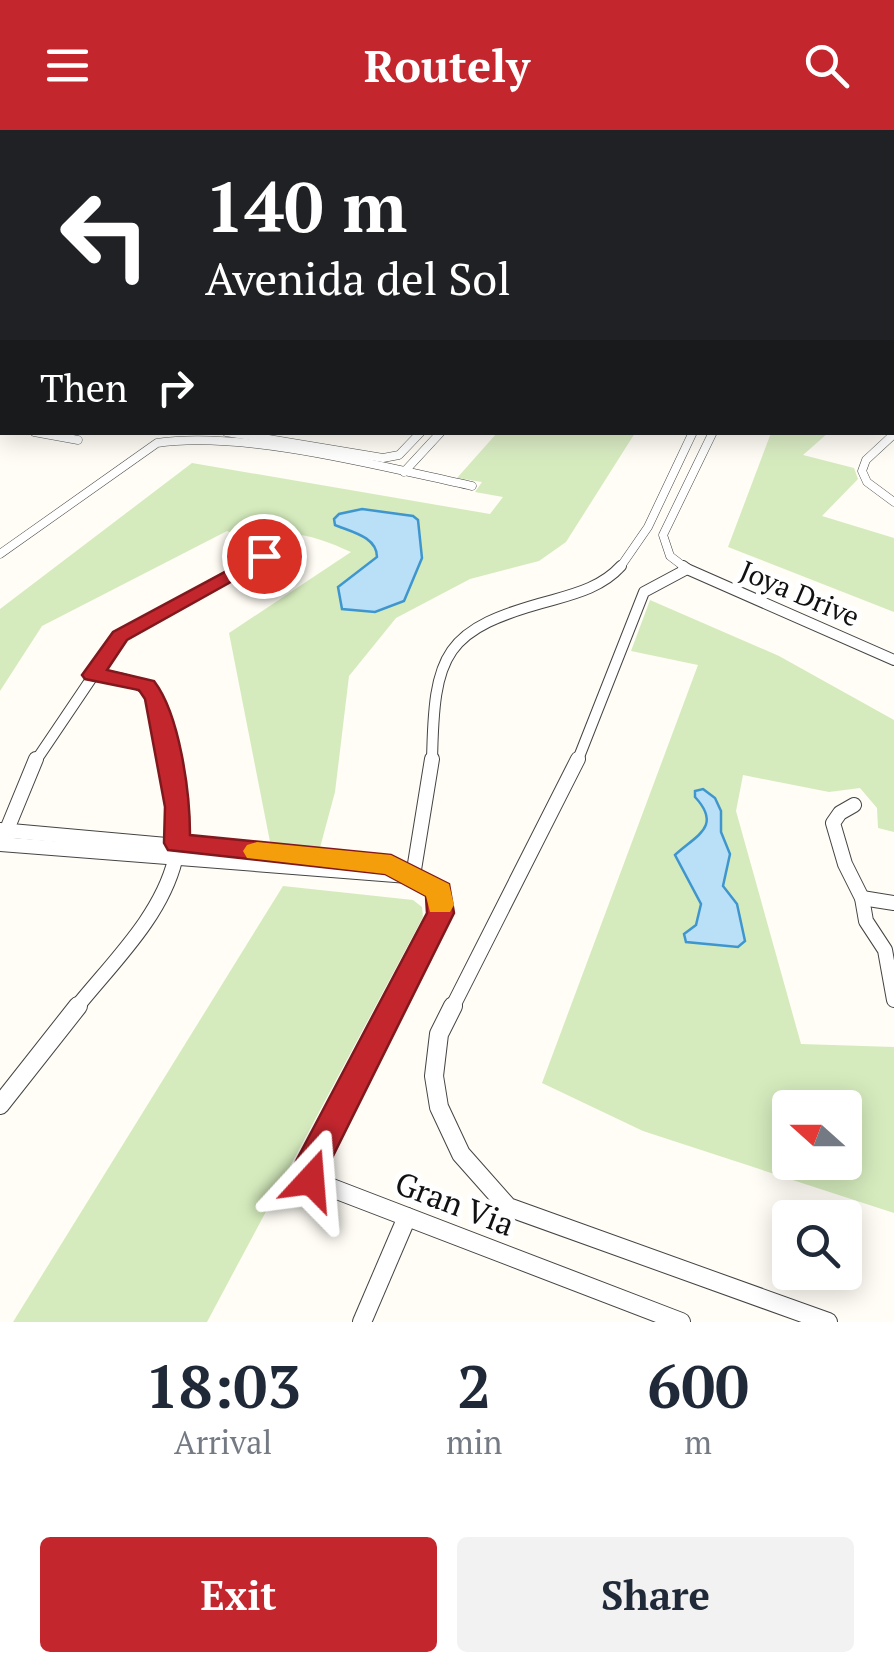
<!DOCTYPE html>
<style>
body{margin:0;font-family:"PT Serif",serif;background:#f2f2f3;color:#1f2937;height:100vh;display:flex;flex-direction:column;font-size:38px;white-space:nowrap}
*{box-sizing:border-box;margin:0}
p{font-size:32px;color:#747a83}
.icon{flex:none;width:55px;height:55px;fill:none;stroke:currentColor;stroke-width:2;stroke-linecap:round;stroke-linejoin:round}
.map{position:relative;height:1192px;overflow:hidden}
.details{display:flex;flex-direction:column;background:#fff;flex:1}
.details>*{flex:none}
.hud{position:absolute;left:0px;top:0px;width:895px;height:305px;box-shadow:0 5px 25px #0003;background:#202124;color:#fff;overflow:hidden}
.needle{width:65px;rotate:291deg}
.fabs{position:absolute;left:772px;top:960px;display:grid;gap:20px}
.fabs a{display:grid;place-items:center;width:90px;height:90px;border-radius:10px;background:#fff;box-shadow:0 5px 25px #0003;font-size:50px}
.pin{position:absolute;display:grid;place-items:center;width:85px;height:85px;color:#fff;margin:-42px;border:5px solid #fff;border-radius:50%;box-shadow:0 2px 10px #0007}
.me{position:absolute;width:110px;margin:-55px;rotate:19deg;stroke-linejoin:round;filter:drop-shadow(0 0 8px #0008)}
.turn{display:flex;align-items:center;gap:35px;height:210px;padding:0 40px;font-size:45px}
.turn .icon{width:130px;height:130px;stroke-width:2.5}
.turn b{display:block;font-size:70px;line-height:85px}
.then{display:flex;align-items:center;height:95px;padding:0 40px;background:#0003;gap:20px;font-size:38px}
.eta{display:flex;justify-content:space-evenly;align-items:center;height:170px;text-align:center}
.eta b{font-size:60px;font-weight:700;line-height:70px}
.primary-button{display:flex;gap:20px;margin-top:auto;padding:20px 40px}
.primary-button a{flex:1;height:115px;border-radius:10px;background:#c4262e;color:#fff;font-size:40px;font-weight:700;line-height:115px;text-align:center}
.primary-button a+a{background:#f2f2f3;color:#1f2937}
header{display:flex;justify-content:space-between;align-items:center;height:130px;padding:0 40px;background:#c4262e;color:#fff;font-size:45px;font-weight:700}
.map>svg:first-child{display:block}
.green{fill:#d5ebbd;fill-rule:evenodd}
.water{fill:#b9e0f7;stroke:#3f96cf;stroke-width:2.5}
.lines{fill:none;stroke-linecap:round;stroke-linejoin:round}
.street-far3-casing{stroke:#444;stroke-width:9}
.street-far2-casing{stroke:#444;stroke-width:12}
.street-far1-casing{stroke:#444;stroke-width:16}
.street-casing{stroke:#444;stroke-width:20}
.secondary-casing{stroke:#333;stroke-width:3}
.street-far3{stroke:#fff;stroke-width:8}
.street-far2{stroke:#fff;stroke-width:10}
.street-far1{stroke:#fff;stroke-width:14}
.street{stroke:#fff;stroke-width:18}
.secondary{fill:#fff6b0;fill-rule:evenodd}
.route{fill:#c4262e;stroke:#7f191e;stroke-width:2.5}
.slow{fill:#f59e0b}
.labels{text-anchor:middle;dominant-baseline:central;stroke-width:10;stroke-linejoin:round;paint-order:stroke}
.street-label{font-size:28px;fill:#111;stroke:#fff}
.near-street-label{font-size:32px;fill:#111;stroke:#fff}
</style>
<header><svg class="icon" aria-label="menu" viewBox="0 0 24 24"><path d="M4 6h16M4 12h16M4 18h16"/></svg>Routely<svg class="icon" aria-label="search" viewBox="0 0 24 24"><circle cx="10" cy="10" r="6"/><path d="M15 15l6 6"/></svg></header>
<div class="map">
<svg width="894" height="1192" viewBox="0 0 894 1192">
<rect width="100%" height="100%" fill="#fffdf5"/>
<!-- green -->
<g class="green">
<path d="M497 303H635L566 412 539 431 470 449 396 488 349 546 335 662 318 725 272 722 229 503 351 422C321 408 286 395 254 411L227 401 42 496 0 561V479L192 333 490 384 503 367 475 362 482 352 457 348Z"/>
<path d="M771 303H828L803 325 854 338 858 349 822 386 894 408V482L728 417Z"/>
<path d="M650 470 779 526 894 590V702L878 698 877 678 860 658 829 662 743 645 736 681 801 914 894 917V1083L643 1001 542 953 698 535 631 521ZM790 978H845V1032H790Z"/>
<path d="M283 756 413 770 422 777 423 787 207 1192H13Z"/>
</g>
<!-- water -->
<g class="water">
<path d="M362 379 413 386 418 390 422 428 404 471 375 482 342 479 338 457 377 427C377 407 352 402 335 395L334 389 339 384Z"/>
<path d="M703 659 715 668 721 681V702L730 724 723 756 737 774 745 811 738 817 686 812 684 804 696 795 701 774 675 725C695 706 723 697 695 667V661Z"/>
</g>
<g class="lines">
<defs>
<g id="street-far3">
<path d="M34 302 78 310"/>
<path d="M226 302 383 328 399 325 421 302"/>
<path d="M894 304 866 330 862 341 867 352 894 372"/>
<path d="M404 342 441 302"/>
<path d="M0 424 157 313C244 300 383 337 472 356"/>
<path d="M241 439 264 426 273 413"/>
<path d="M619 439 648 397 693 302"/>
<path d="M687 439 670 426 663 405 713 302"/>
</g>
<g id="street-far2">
<path d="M687 439 894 530"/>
<path d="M93 545C118 547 139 549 156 569L168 632"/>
<path d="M35 632 120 506 246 436"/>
<path d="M432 632C434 522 443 499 553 470 578 463 603 456 621 436"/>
<path d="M577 632 644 462 687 439 683 436"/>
</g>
<g id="street-far1">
<path d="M854 675 840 683 833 693 845 734 862 768 866 791 885 820 894 870"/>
<path d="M0 700 391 735 440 761V783L391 878"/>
<path d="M0 714 408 746"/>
<path d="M1 714 36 629"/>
<path d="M413 746 432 629"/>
<path d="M862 768 894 773"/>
<path d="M76 878C112 833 161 787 175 730 183 698 174 661 168 629"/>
<path d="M452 878 578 629"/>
</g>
<g id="street">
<path d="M392 876 313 1031 311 1050 681 1192"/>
<path d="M453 876 439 904 434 946 439 977 461 1024 508 1077 828 1192"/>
<path d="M0 975 78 876"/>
<path d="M362 1192 407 1087"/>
</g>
<g id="secondary">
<rect x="892" y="214" width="2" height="4"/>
<path d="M2 236V243L0 244V237Z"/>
</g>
</defs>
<!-- street-far3 casing -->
<use href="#street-far3" class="street-far3-casing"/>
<!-- street-far2 casing -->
<use href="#street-far2" class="street-far2-casing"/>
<!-- street-far1 casing -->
<use href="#street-far1" class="street-far1-casing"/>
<!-- street casing -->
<use href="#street" class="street-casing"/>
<!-- secondary casing -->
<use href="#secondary" class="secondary-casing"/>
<!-- street-far3 -->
<use href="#street-far3" class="street-far3"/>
<!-- street-far2 -->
<use href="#street-far2" class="street-far2"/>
<!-- street-far1 -->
<use href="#street-far1" class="street-far1"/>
<!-- street -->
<use href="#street" class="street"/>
<!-- secondary -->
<use href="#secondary" class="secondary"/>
</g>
<!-- sky -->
<linearGradient id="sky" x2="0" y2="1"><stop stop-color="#95c6ee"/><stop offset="0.5" stop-color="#fffefa"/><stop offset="1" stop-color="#fffefa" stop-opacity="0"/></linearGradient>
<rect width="894" height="335" fill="url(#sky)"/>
<!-- route -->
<path class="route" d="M264 421 273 426 270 430 127 510 107 540 154 551C180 585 190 663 190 705L391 725 449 754 454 783 330 1032 324 1062 311 1067 299 1062 294 1050 296 1031 427 783 426 766 385 744 168 720 164 713 165 677 145 569 139 560 85 549 82 545 113 502Z"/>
<!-- slow -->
<path class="slow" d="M257 712 391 725 449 754 454 775 450 782H430L426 766 385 744 247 728 243 721 247 715Z"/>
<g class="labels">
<!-- street labels -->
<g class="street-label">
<text transform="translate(800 463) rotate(23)">Joya Drive</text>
</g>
<!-- near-street labels -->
<g class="near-street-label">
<text transform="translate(455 1073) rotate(21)">Gran Via</text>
</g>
</g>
</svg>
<div class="fabs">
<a><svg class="needle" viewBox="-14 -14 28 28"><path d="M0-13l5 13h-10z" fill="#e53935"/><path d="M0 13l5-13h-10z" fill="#747a83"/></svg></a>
<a><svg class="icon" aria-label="search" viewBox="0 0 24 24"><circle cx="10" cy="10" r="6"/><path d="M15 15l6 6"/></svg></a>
</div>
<div class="pin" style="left:264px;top:426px;background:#d93025"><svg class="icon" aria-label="arrive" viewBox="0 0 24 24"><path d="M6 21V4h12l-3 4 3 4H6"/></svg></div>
<svg class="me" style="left:311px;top:1050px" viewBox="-20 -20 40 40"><path d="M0-17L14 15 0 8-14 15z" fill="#c4262e" stroke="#fff" stroke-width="4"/></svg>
<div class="hud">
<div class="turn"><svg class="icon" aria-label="left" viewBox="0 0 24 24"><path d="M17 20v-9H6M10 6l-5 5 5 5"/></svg><div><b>140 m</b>Avenida del Sol</div></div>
<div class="then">Then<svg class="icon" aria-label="right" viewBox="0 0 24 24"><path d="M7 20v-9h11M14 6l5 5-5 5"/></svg></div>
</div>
</div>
<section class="details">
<div class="eta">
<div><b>18:03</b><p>Arrival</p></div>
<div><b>2</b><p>min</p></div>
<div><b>600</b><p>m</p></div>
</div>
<div class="primary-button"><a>Exit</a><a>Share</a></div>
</section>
